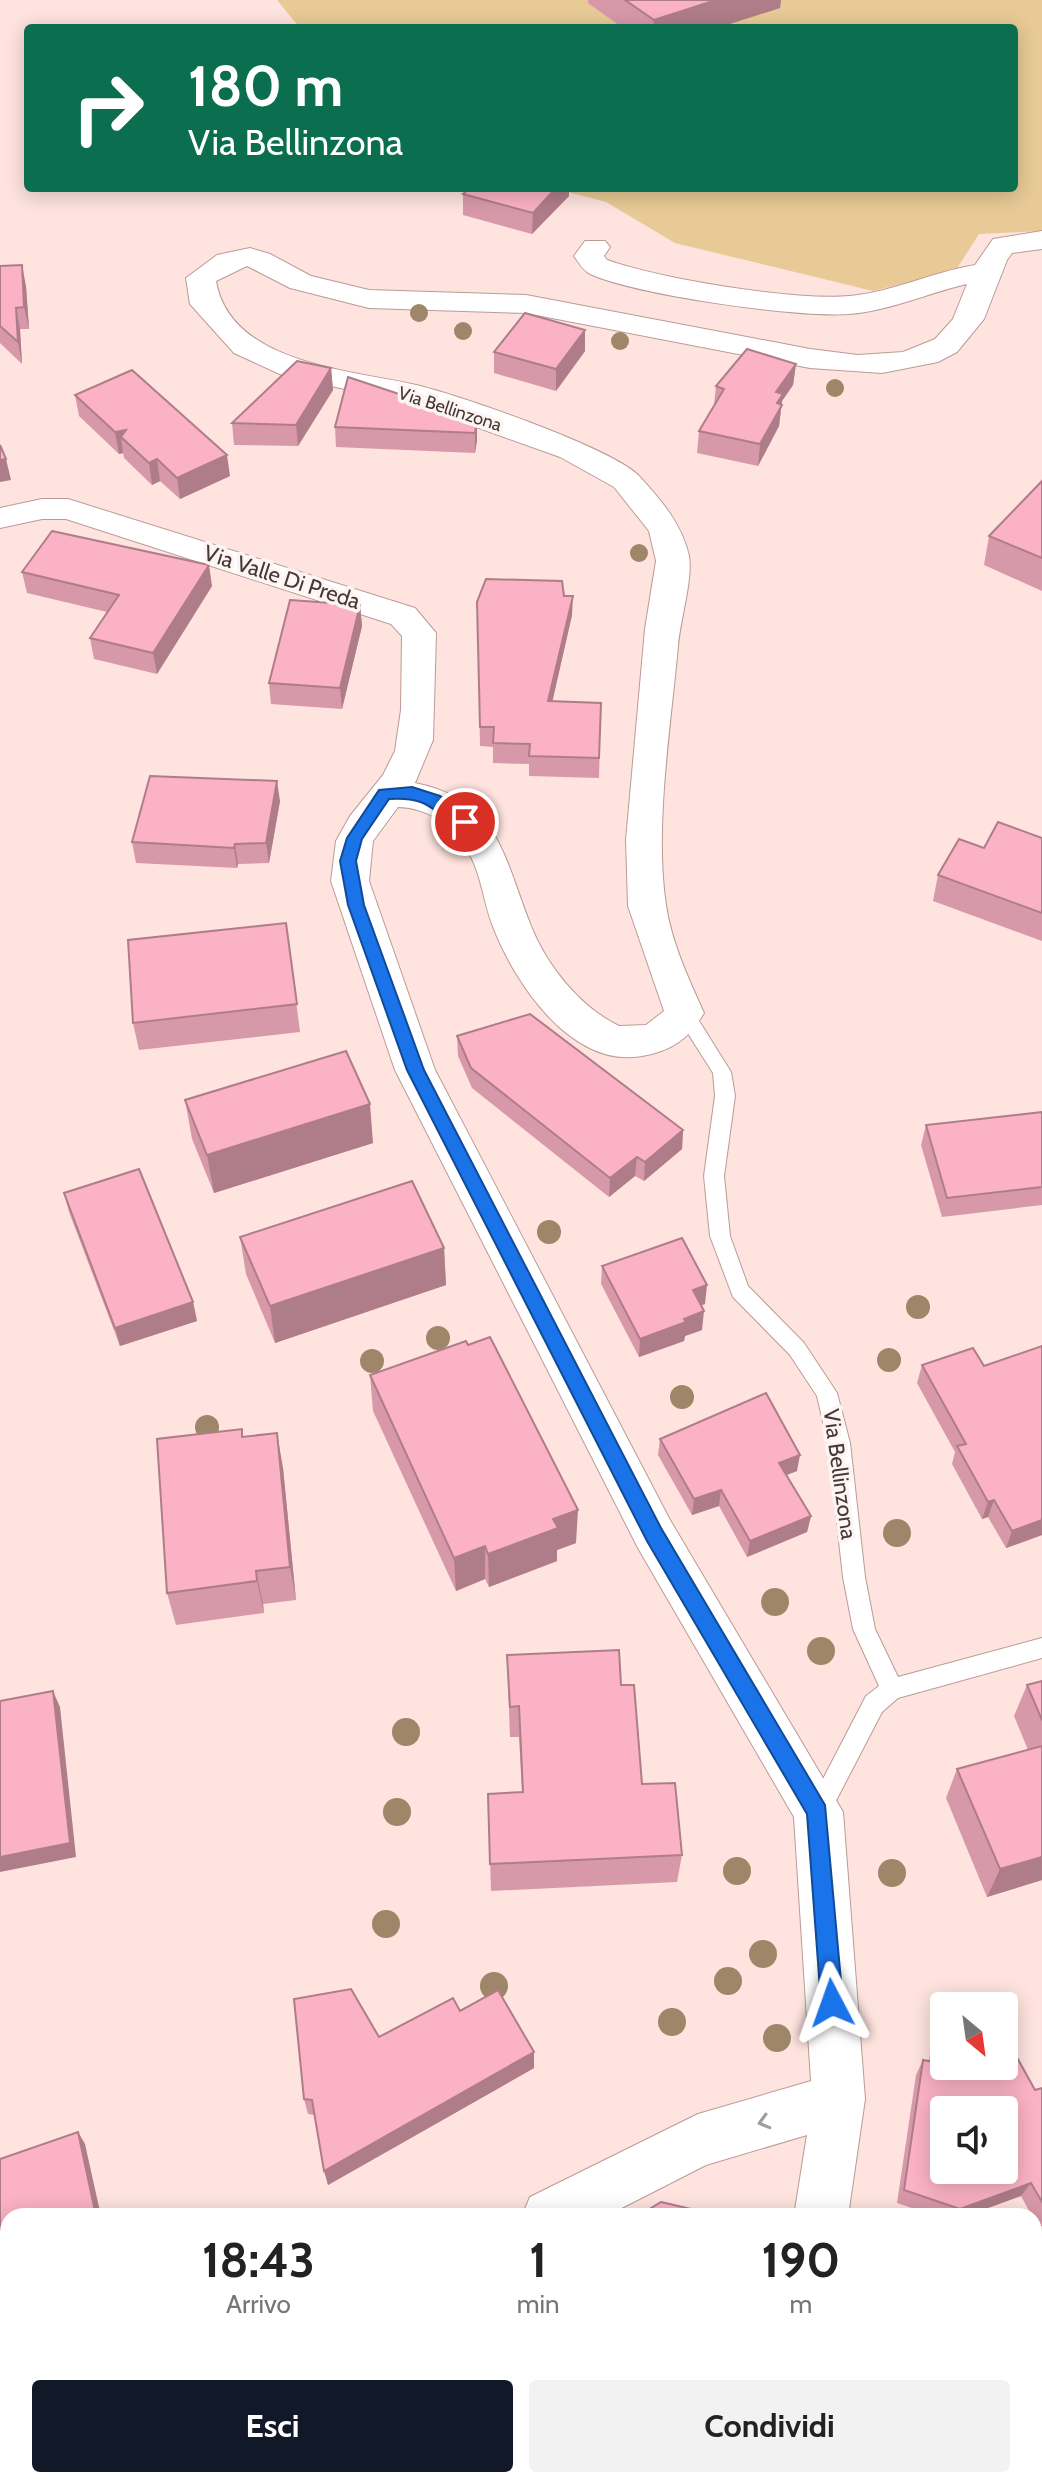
<!DOCTYPE html>
<html lang="it">
<style>
body{margin:0;font-family:Cabin,sans-serif;background:#f2f2f2;color:#222;height:100vh;display:flex;flex-direction:column;font-size:30px;white-space:nowrap}
*{box-sizing:border-box;margin:0}
p{font-size:26px;color:#767676}
.icon{flex:none;width:44px;height:44px;fill:none;stroke:currentColor;stroke-width:2;stroke-linecap:round;stroke-linejoin:round}
.map{position:relative;flex:1;overflow:hidden}
.drawer{position:absolute;left:0px;top:2208px;width:1042px;height:280px;display:flex;flex-direction:column;background:#fff;border-radius:24px 24px 0 0;box-shadow:0 4px 20px #0003}
.drawer>*{flex:none}
.banner{position:absolute;left:24px;top:24px;width:994px;height:168px;border-radius:8px;box-shadow:0 4px 20px #0003;background:#0b6e4f;color:#fff;overflow:hidden}
.needle{width:52px;rotate:151deg}
.fabs{position:absolute;left:930px;top:1992px;display:grid;gap:16px}
.fabs a{display:grid;place-items:center;width:88px;height:88px;border-radius:8px;background:#fff;box-shadow:0 4px 20px #0003;font-size:40px}
.pin{position:absolute;display:grid;place-items:center;width:68px;height:68px;color:#fff;margin:-34px;border:4px solid #fff;border-radius:50%;box-shadow:0 2px 8px #0007}
.me{position:absolute;width:88px;margin:-44px;rotate:356deg;stroke-linejoin:round;filter:drop-shadow(0 0 6px #0008)}
.turn{display:flex;align-items:center;gap:28px;height:168px;padding:0 32px;font-size:36px}
.turn .icon{width:104px;height:104px;stroke-width:2.5}
.turn b{display:block;font-size:56px;line-height:68px}
.eta{display:flex;justify-content:space-evenly;align-items:center;height:136px;text-align:center}
.eta b{font-size:48px;font-weight:700;line-height:56px}
.cta{display:flex;gap:16px;margin-top:auto;padding:16px 32px}
.cta a{flex:1;height:92px;border-radius:8px;background:#111827;color:#fff;font-size:32px;font-weight:700;line-height:92px;text-align:center}
.cta a+a{background:#f2f2f2;color:#222}
.map>svg:first-child{display:block}
.green{fill:#e7ca96}
.lines{fill:none;stroke-linecap:round;stroke-linejoin:round}
.lane-casing{stroke:#bb9b96;stroke-width:2}
.street-casing{stroke:#bb9b96;stroke-width:2}
.lane{fill:#fff;fill-rule:evenodd}
.street{fill:#fff;fill-rule:evenodd}
.tree{fill:#9e8668}
.wall{fill:#d799a9}
.shaded-wall{fill:#af7d89}
.building{fill:#fab2c4;stroke:#af7d89;stroke-width:2;fill-rule:evenodd}
.oneway{stroke:#a29c9a}
.route{fill:#1a73e8;stroke:#114b97;stroke-width:2}
.labels{text-anchor:middle;dominant-baseline:central;stroke-width:7;stroke-linejoin:round;paint-order:stroke}
.far-street-label{font-size:18px;fill:#453835;stroke:#fcf5f4}
.street-label{font-size:22px;fill:#453835;stroke:#fcf5f4}
</style>
<div class="map">
<svg width="1042" height="2488" viewBox="0 0 1042 2488">
<rect width="100%" height="100%" fill="#fee3de"/>
<!-- green -->
<path class="green" d="M277 0H1042V231L979 234 956 270 873 291 675 243 606 202 553 188H1014V28H300Z"/>
<g class="lines">
<defs>
<g id="lane">
<path d="M684 1006 691 1008 731 1072 735 1096 724 1176 730 1236 748 1286 804 1343 837 1393 850 1443 865 1577 875 1629 898 1677 1042 1638V1658L898 1698 882 1712 826 1820 818 1823 810 1820 806 1812 810 1804 866 1696 879 1686 853 1629 843 1577 828 1443 817 1396 790 1355 733 1297 710 1236 704 1176 715 1096 713 1073 675 1013Z"/>
<path d="M1042 2259V2285L1034 2287V2261Z"/>
</g>
<g id="street">
<path d="M1042 231V249L1012 253 1007 260 984 319 957 352 938 362 882 373 810 368 526 313 369 308 290 288 247 266 216 281C230 364 351 370 416 385 459 395 612 448 639 476 661 500 682 524 689 556 693 579 680 621 678 646 671 725 654 827 666 905 671 941 689 980 704 1013 689 1039 671 1051 642 1056 571 1069 513 981 492 924 483 900 481 872 467 850 451 824 428 808 398 807L373 841 369 881 435 1070 670 1520 843 1812 865 2099 848 2216H794L807 2135 706 2165 606 2216H522L530 2197 698 2114 811 2081 794 1817 638 1548 395 1070 331 881 336 841 350 816 383 775 395 751 401 710 402 636 391 624 66 519H42L0 528V508L42 499H68L415 608 436 633 433 740 415 783C500 800 504 859 531 926 547 966 580 1007 619 1026L646 1025 664 1011 628 906 626 840 645 629 656 561 649 531 614 487 560 457 406 402 284 376 234 353 190 304 186 278 217 255 250 248 270 254 311 276 369 290 526 295 810 349 858 355 903 352 935 339 953 319 967 284C928 293 889 311 849 314 797 318 637 295 590 274 583 270 579 263 574 256L585 241H605L610 247 604 256 607 260C661 279 794 301 850 296 892 292 933 272 975 265L993 239Z"/>
<path d="M8 2440V2480H32L29 2488H0V2443Z"/>
<path d="M751 2480H809L808 2488H750Z"/>
</g>
</defs>
<!-- lane casing -->
<use href="#lane" class="lane-casing"/>
<!-- street casing -->
<use href="#street" class="street-casing"/>
<!-- lane -->
<use href="#lane" class="lane"/>
<!-- street -->
<use href="#street" class="street"/>
</g>
<!-- trees -->
<g class="tree">
<circle cx="419" cy="313" r="9"/>
<circle cx="463" cy="331" r="9"/>
<circle cx="620" cy="341" r="9"/>
<circle cx="835" cy="388" r="9"/>
<circle cx="639" cy="553" r="9"/>
<circle cx="549" cy="1232" r="12"/>
<circle cx="918" cy="1307" r="12"/>
<circle cx="438" cy="1338" r="12"/>
<circle cx="889" cy="1360" r="12"/>
<circle cx="372" cy="1361" r="12"/>
<circle cx="682" cy="1397" r="12"/>
<circle cx="207" cy="1427" r="12"/>
<circle cx="897" cy="1533" r="14"/>
<circle cx="775" cy="1602" r="14"/>
<circle cx="821" cy="1651" r="14"/>
<circle cx="406" cy="1732" r="14"/>
<circle cx="397" cy="1812" r="14"/>
<circle cx="737" cy="1871" r="14"/>
<circle cx="892" cy="1873" r="14"/>
<circle cx="386" cy="1924" r="14"/>
<circle cx="763" cy="1954" r="14"/>
<circle cx="728" cy="1981" r="14"/>
<circle cx="494" cy="1986" r="14"/>
<circle cx="672" cy="2022" r="14"/>
<circle cx="777" cy="2038" r="14"/>
</g>
<!-- wall -->
<g class="wall">
<path d="M588 0H781L780 8 717 28H623L588 3Z"/>
<path d="M470 188H569V196L532 234 463 215V194Z"/>
<path d="M0 266 26 286 29 329H20L22 364 0 343Z"/>
<path d="M585 351 556 391 494 373V352Z"/>
<path d="M796 364 793 385 782 401 779 426 758 466 697 453 699 431 714 405 716 386Z"/>
<path d="M331 368 333 390 298 446 234 445 232 423Z"/>
<path d="M75 395 230 476 180 499 160 481 152 485 124 458 123 453 119 454 79 416Z"/>
<path d="M477 420V440L475 453 336 447 335 427Z"/>
<path d="M1042 481V591L984 565 989 536Z"/>
<path d="M22 572 212 586 157 674 94 659 90 638 107 612 27 593Z"/>
<path d="M564 596 572 615 552 702 601 703 599 778 529 776V764L493 763V747L480 746 477 602Z"/>
<path d="M360 605 362 626 342 709 271 704 269 683Z"/>
<path d="M280 801 269 863 238 864 237 868 136 863 132 842Z"/>
<path d="M1042 838V941L933 901 938 875 984 848Z"/>
<path d="M286 923 300 1032 139 1050 133 1023Z"/>
<path d="M457 1036 683 1130 682 1149 644 1181 635 1176 609 1197 472 1088 458 1056Z"/>
<path d="M185 1100 373 1143 214 1193 192 1139Z"/>
<path d="M1042 1112V1205L942 1217 921 1145 926 1125Z"/>
<path d="M64 1193 193 1302 197 1321 120 1346 69 1212Z"/>
<path d="M240 1237 444 1248 446 1285 275 1343 246 1274Z"/>
<path d="M602 1266 705 1304 701 1305 702 1330 685 1336 684 1341 639 1357 601 1284Z"/>
<path d="M922 1365 984 1366 1042 1535 1006 1548 988 1517 982 1519 952 1464 955 1452 917 1383Z"/>
<path d="M370 1375 576 1543 557 1550V1561L489 1587 485 1579 456 1591 373 1411Z"/>
<path d="M242 1429 243 1437 283 1468 296 1600 263 1604 264 1613 176 1625 167 1593Z"/>
<path d="M660 1439 797 1471 786 1475 811 1516 807 1532 747 1557 719 1506 692 1515 658 1455Z"/>
<path d="M507 1655 621 1685 642 1784 682 1855 677 1882 491 1891 488 1794 522 1792 519 1737H510Z"/>
<path d="M1042 1681V1880L987 1897 946 1798 957 1769 1028 1750 1014 1716 1027 1685Z"/>
<path d="M942 2008 1035 2090 1042 2088V2226L1039 2228 1034 2219V2216H1032L1021 2196 966 2216H935L897 2203 916 2075 923 2060 929 2061 934 2024Z"/>
<path d="M460 2011 534 2068 328 2185 314 2115 308 2114 304 2099 379 2037Z"/>
<path d="M875 2480H1023L1016 2485 1013 2484V2488H874Z"/>
</g>
<!-- shaded-wall -->
<g class="shaded-wall">
<path d="M716 0H781L780 8 717 28H653L654 20Z"/>
<path d="M556 188H569V196L532 234 533 213Z"/>
<path d="M22 265 26 286 29 329 24 307Z"/>
<path d="M16 308 20 329 22 364 18 342Z"/>
<path d="M585 330V351L556 391V369Z"/>
<path d="M796 364 793 385 782 401 779 426 758 466 760 444 776 392Z"/>
<path d="M331 368 333 390 298 446 296 425Z"/>
<path d="M477 420V440L475 453V433Z"/>
<path d="M126 430 121 437 123 453 119 454 115 432Z"/>
<path d="M227 455 230 476 180 499 177 478Z"/>
<path d="M6 459 11 480 0 482V460Z"/>
<path d="M157 459 160 481 152 485 149 463Z"/>
<path d="M209 565 212 586 157 674 153 653Z"/>
<path d="M573 596 572 615 548 721V701Z"/>
<path d="M360 605 362 626 342 709 340 688Z"/>
<path d="M277 781 280 801 269 863 266 843Z"/>
<path d="M235 844 238 864 237 868 234 848Z"/>
<path d="M370 1104 373 1143 214 1193 207 1155Z"/>
<path d="M683 1130 682 1149 644 1181 645 1162Z"/>
<path d="M637 1157 635 1176 609 1197 610 1178Z"/>
<path d="M444 1248 446 1285 275 1343 270 1306Z"/>
<path d="M707 1285 705 1304 691 1309 693 1290Z"/>
<path d="M193 1302 197 1321 120 1346 115 1328Z"/>
<path d="M704 1311 702 1330 685 1336 684 1341 639 1357 640 1339Z"/>
<path d="M277 1433 283 1468 296 1600 290 1567Z"/>
<path d="M800 1455 797 1471 776 1479 779 1463Z"/>
<path d="M721 1490 719 1506 692 1515 694 1499Z"/>
<path d="M994 1500 988 1517 982 1519 988 1502Z"/>
<path d="M578 1510 576 1543 557 1550V1561L489 1587 488 1554 553 1519Z"/>
<path d="M811 1516 807 1532 747 1557 750 1541Z"/>
<path d="M1042 1520V1535L1006 1548 1012 1531Z"/>
<path d="M485 1546V1579L456 1591 454 1558Z"/>
<path d="M256 1571 263 1604 264 1613 257 1581Z"/>
<path d="M53 1691 60 1707 76 1857 0 1872V1857Z"/>
<path d="M1042 1857V1880L987 1897 1000 1869Z"/>
<path d="M534 2052V2068L328 2185 324 2171Z"/>
<path d="M78 2132 85 2144 101 2216H96Z"/>
<path d="M1031 2183 1021 2196 966 2216H955L960 2209Z"/>
<path d="M8 2309V2322L0 2325V2312Z"/>
</g>
<!-- building -->
<g class="building">
<path d="M625 0H716L654 20Z"/>
<path d="M470 188H556L533 213 463 194Z"/>
<path d="M22 265 24 307 16 308 18 342 0 326V266Z"/>
<path d="M525 313 585 330 556 369 494 352Z"/>
<path d="M747 349 796 364 776 392 783 394 777 403 782 405 760 444 699 431 724 389 716 386Z"/>
<path d="M297 361 331 368 296 425 232 423Z"/>
<path d="M132 370 227 455 177 478 157 459 149 463 121 437 126 430 115 432 75 395Z"/>
<path d="M348 377 477 420 475 433 335 427Z"/>
<path d="M0 445 6 459 0 460Z"/>
<path d="M1042 481V558L989 536Z"/>
<path d="M52 531 209 565 153 653 90 638 119 595 22 572Z"/>
<path d="M486 579 562 581 564 596H573L548 701 601 703 599 758 529 756 530 744 493 743 494 727H480L477 602Z"/>
<path d="M290 600 360 605 340 688 269 683Z"/>
<path d="M150 776 277 781 266 843 235 844 234 848 132 842Z"/>
<path d="M998 822 1042 838V913L938 875 959 839 984 848Z"/>
<path d="M286 923 297 1004 133 1023 128 940Z"/>
<path d="M530 1014 683 1130 645 1162 637 1157 610 1178 471 1068 457 1036Z"/>
<path d="M346 1051 370 1104 207 1155 185 1100Z"/>
<path d="M1042 1112V1187L947 1198 926 1125Z"/>
<path d="M139 1169 193 1302 115 1328 64 1193Z"/>
<path d="M412 1181 444 1248 270 1306 240 1237Z"/>
<path d="M682 1238 707 1285 693 1290 704 1311 684 1319 686 1322 640 1339 602 1266Z"/>
<path d="M490 1337 578 1510 553 1519 558 1528 488 1554 485 1546 454 1558 370 1375 466 1341 468 1345Z"/>
<path d="M1042 1346V1520L1012 1531 994 1500 988 1502 957 1446 966 1444 922 1365 973 1348 984 1366Z"/>
<path d="M766 1393 800 1455 779 1463 811 1516 750 1541 721 1490 694 1499 660 1439Z"/>
<path d="M242 1429V1437L277 1433 290 1567 256 1571 257 1581 167 1593 157 1439Z"/>
<path d="M619 1650 621 1685H634L642 1784 675 1783 682 1855 490 1864 488 1794 523 1792 519 1706 510 1707 507 1655Z"/>
<path d="M1042 1681V1720L1027 1685Z"/>
<path d="M53 1691 70 1843 0 1857V1701Z"/>
<path d="M1042 1746V1857L1000 1869 957 1769Z"/>
<path d="M351 1989 379 2037 453 1998 460 2011 498 1990 534 2052 324 2171 312 2100 304 2099 294 1999Z"/>
<path d="M942 2008 944 2009V2066H1004V2034L1035 2090 1042 2088V2202L1031 2183 960 2209 904 2190 923 2060 934 2062ZM944 2110H1004V2170H944Z"/>
<path d="M78 2132 96 2216H8V2309L0 2312V2159Z"/>
<path d="M661 2202 721 2216H638Z"/>
<path d="M1034 2382H1036L1034 2406Z"/>
<path d="M578 2480H679L678 2488H576Z"/>
<path d="M882 2480H1014L1013 2488H880Z"/>
</g>
<!-- one-way arrows -->
<defs><path id="oneway-chevron" d="M-2-3.5L2.5 0L-2 3.5" fill="none" stroke-width="1.6" stroke-linecap="round" stroke-linejoin="round" transform="scale(2)"/></defs>
<use class="oneway" href="#oneway-chevron" transform="translate(764 2122) rotate(164)"/>
<!-- route -->
<path class="route" d="M412 787 440 796 473 822 465 827C430 815 435 796 389 799L362 839 356 861 364 905 424 1070 661 1528 825 1805 843 2003 840 2011 832 2014 824 2011 821 2003 807 1814 647 1541 407 1070 348 905 340 861 347 838 379 790Z"/>
<g class="labels">
<!-- far-street labels -->
<g class="far-street-label">
<text transform="translate(450 409) rotate(18)">Via Bellinzona</text>
</g>
<!-- street labels -->
<g class="street-label">
<text transform="translate(282 577) rotate(18)">Via Valle Di Preda</text>
<text transform="translate(840 1474) rotate(82)">Via Bellinzona</text>
</g>
</g>
</svg>
<div class="fabs">
<a><svg class="needle" viewBox="-14 -14 28 28"><path d="M0-13l5 13h-10z" fill="#e53935"/><path d="M0 13l5-13h-10z" fill="#767676"/></svg></a>
<a><svg class="icon" aria-label="sound" viewBox="0 0 24 24"><path d="M4 9h4l5-4v14l-5-4H4zM17 9q2 3 0 6"/></svg></a>
</div>
<div class="pin" style="left:465px;top:822px;background:#d93025"><svg class="icon" aria-label="arrive" viewBox="0 0 24 24"><path d="M6 21V4h12l-3 4 3 4H6"/></svg></div>
<svg class="me" style="left:832px;top:2003px" viewBox="-20 -20 40 40"><path d="M0-17L14 15 0 8-14 15z" fill="#1a73e8" stroke="#fff" stroke-width="4"/></svg>
<div class="banner">
<div class="turn"><svg class="icon" aria-label="right" viewBox="0 0 24 24"><path d="M7 20v-9h11M14 6l5 5-5 5"/></svg><div><b>180 m</b>Via Bellinzona</div></div>
</div>
<section class="drawer">
<div class="eta">
<div><b>18:43</b><p>Arrivo</p></div>
<div><b>1</b><p>min</p></div>
<div><b>190</b><p>m</p></div>
</div>
<div class="cta"><a>Esci</a><a>Condividi</a></div>
</section>
</div>
